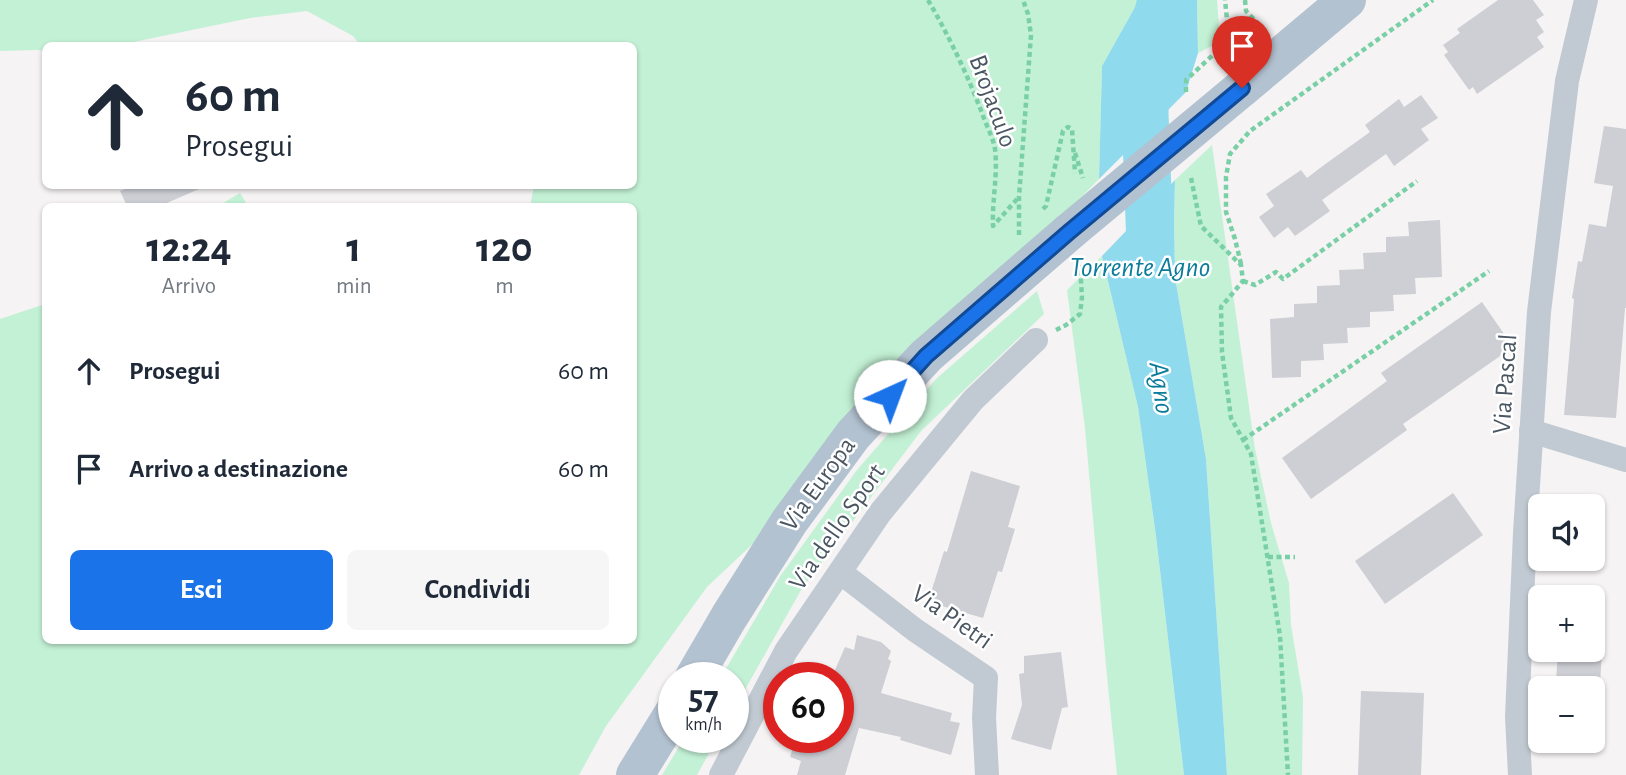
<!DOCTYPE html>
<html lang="it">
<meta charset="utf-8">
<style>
body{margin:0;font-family:"Alegreya Sans",sans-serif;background:#f6f6f7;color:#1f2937;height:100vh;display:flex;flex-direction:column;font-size:26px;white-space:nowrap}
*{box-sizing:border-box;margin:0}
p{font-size:23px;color:#747a83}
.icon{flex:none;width:38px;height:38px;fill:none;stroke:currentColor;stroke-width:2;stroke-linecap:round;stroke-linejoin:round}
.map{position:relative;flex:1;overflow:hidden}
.panel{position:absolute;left:42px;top:203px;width:595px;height:441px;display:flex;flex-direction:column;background:#fff;border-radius:10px;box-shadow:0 2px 5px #0004}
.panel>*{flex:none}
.guide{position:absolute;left:42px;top:42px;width:595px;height:147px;border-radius:10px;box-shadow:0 2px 5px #0004;background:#fff;color:#1f2937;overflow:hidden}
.buttons{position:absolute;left:1528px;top:494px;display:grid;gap:14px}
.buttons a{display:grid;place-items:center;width:77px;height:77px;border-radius:10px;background:#fff;box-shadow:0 2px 5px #0004;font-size:35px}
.speed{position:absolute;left:658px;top:662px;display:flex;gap:14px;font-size:35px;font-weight:700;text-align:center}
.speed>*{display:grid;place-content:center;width:91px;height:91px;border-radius:50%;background:#fff;box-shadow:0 2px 5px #0004;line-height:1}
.speed small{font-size:18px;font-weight:400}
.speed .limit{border:10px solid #d22;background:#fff;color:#111}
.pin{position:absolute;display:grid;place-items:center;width:60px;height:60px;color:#fff;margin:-72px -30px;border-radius:50% 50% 50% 0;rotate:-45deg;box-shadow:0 0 7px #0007}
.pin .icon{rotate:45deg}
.me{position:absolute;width:77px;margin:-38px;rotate:43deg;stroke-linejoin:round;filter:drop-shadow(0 0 5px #0008)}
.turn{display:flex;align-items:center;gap:24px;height:147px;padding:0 28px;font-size:32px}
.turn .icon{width:91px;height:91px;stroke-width:2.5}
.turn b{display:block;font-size:49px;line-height:60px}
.eta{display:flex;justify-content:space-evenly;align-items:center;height:119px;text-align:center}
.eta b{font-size:42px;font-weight:600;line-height:49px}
.action{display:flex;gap:14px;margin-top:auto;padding:14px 28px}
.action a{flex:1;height:80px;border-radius:10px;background:#1a73e8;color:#fff;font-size:28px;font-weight:600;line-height:80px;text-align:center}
.action a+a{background:#f6f6f7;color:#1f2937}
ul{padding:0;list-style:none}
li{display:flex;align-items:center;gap:21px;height:98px;padding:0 28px}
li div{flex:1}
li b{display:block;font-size:26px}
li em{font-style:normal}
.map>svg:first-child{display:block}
.green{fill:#c3f1d5}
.water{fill:#90daee}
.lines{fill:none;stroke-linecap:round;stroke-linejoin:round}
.river{stroke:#90daee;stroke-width:47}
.building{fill:#cdcfd5}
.path{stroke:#7ad0a6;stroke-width:4.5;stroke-dasharray:5 3.5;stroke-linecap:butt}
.street{stroke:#c1cad2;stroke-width:24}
.primary{stroke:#b3c2d1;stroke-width:38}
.primary-bridge{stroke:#b3c2d1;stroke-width:38}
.route-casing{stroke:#114b97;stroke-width:18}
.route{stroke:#1a73e8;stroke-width:12}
.labels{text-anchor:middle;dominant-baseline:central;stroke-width:5;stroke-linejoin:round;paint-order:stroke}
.street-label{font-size:26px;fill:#4a5661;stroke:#fff}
.water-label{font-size:28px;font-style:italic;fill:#0c7c9b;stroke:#fff}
</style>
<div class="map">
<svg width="1626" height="775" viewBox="0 0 1626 775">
<rect width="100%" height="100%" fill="#f5f3f3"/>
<!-- green -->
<g class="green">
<path d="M0 0H1139L1102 66 1099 179 1043 236 779 519 707 587 606 726 579 775H0V319L45 304 46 640H634V206H530L534 186H634V46L360 45 353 36 307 11 250 18 119 45 46 46 45 51 37 50 0 51Z"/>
<path d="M1197 0H1217L1220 42 1198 53Z"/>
<path d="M1212 145 1255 449 1271 523 1289 583 1291 625 1303 697 1302 775H1227L1206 459 1175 277 1174 221 1175 180Z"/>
<path d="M240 193 248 206H218Z"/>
<path d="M1102 256 1138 407 1156 536 1184 775H1117L1106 666 1085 428 1067 290Z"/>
<path d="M1037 291 1044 314 921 431 801 590 733 711V677H721L781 575 857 470 936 379Z"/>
<path d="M685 737H718L697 775H662Z"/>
</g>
<!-- water -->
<g class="water">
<path d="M1139 0H1197L1198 53 1186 92 1099 179 1102 66Z"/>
<path d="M1175 180 1174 221 1175 277 1206 459 1227 775H1184L1156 536 1138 407 1102 256Z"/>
</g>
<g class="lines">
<!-- river -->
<path class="river" d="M1151 271 1145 113 1146 62 1161 0"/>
</g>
<!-- building -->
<g class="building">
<path d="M1498 0H1533L1544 15 1536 20 1544 32 1537 37 1544 47 1477 94 1473 87 1469 90 1444 55 1448 52 1443 45 1460 33 1457 29Z"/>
<path d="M1421 95 1438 118 1421 129 1429 140 1394 166 1386 154 1322 200 1330 211 1295 236 1288 227 1274 238 1259 217 1274 206 1266 194 1301 170 1307 178 1324 165 1370 132 1365 125 1399 99 1404 107Z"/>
<path d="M1604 126 1626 129V308H1625L1616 418 1564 415 1574 299 1572 298 1578 261 1582 262 1589 224 1606 227 1613 186 1594 183Z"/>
<path d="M133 186H206L160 206H127L120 191Z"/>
<path d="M1440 220 1442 277 1415 278 1416 294 1393 295 1394 311 1370 312V327L1347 328 1348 343 1323 344 1324 360 1301 361V377L1272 378 1270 319 1294 317V304L1317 303V286L1340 285 1339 270 1364 269 1363 253 1386 252V237L1409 236 1408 222Z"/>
<path d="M1482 302 1513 347 1403 424 1407 430 1311 499 1282 458 1387 381 1381 373Z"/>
<path d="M971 471 1020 486 1008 527 1015 529 1002 572 998 571 983 618 928 602 944 551 947 552Z"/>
<path d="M1453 493 1483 535 1385 604 1355 561Z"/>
<path d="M857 635 881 642 891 651 888 659 891 661 881 693 952 713 950 721 960 723 951 755 900 740 901 737 859 728 845 775H797L801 761 790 757 796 737H838V677H832L845 647 854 650Z"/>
<path d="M1558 649H1602L1600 685 1556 683Z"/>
<path d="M1061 652 1068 707 1062 708 1051 750 1011 739 1022 705 1019 674 1024 673V656Z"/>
<path d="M1361 691 1424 693 1421 775H1358Z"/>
</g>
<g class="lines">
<!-- path -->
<g class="path">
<path d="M928 0C949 36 967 74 982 113 986 125 993 137 995 149 998 175 992 200 993 226L1019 197"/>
<path d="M1245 0 1246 11 1264 30"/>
<path d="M1186 92V80L1229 40 1225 0"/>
<path d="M1075 153 1083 178"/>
<path d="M1191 178 1201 226 1241 265 1243 281 1221 307 1222 352 1231 418 1251 454 1280 636 1288 775"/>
<path d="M1043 209 1046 206 1063 131 1068 127 1072 129 1075 173"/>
<path d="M1019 235V197L1031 35 1028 14 1023 0"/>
<path d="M1241 264 1235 239 1226 212V177L1230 154 1250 131 1433 0"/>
<path d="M1243 281 1255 285 1276 272 1283 279 1417 181"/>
<path d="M1056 330 1066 325 1080 314 1082 297 1080 265"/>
<path d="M1243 440 1489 271"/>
<path d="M1268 557H1295"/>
</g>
<!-- street -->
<g class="street">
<path d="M1531 431 1626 460"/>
<path d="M840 572 915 630 986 678 984 718 987 775"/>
<path d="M721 775 786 651 880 513 973 400 1036 340"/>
<path d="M1520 775 1517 717 1525 533 1539 312 1567 81 1586 0"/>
</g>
<!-- primary -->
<g class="primary">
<path d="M1242 88 1347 0"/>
<path d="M694 677 729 617 789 522 853 435 926 356 1069 232"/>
<path d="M635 775 674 712"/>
</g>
<!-- primary-bridge -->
<path class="primary-bridge" d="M1069 232 1242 88"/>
</g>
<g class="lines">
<defs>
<path id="route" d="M890 396 926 356 1069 232 1242 88"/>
</defs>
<!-- route casing -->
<use href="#route" class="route-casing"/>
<!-- route -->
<use href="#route" class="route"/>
</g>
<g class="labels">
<!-- street labels -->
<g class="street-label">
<text transform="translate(993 101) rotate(70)">Brojaculo</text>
<text transform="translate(1505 384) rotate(-86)">Via Pascal</text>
<text transform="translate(818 484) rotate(-54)">Via Europa</text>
<text transform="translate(837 527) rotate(-55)">Via dello Sport</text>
<text transform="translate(952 617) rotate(35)">Via Pietri</text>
</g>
<!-- water labels -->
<g class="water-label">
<text x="1140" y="268">Torrente Agno</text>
<text transform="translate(1161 388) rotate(82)">Agno</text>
</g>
</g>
</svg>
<div class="buttons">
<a><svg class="icon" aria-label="sound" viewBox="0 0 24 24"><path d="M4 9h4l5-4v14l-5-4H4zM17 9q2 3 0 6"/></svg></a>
<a>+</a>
<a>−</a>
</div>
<div class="speed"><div>57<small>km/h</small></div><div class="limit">60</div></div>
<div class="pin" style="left:1242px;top:88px;background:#d93025"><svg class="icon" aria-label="arrive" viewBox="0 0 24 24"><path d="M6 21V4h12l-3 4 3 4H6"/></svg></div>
<svg class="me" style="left:890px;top:396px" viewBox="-20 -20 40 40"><circle r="19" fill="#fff"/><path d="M0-13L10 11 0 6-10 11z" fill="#1a73e8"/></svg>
<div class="guide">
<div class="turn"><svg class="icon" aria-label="ahead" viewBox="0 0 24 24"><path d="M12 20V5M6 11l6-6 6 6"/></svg><div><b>60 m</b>Prosegui</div></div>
</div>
<section class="panel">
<div class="eta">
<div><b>12:24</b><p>Arrivo</p></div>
<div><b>1</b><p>min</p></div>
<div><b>120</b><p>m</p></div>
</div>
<ul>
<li><svg class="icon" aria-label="ahead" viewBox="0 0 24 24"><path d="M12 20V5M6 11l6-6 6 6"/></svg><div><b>Prosegui</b></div><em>60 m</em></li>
<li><svg class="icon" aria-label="arrive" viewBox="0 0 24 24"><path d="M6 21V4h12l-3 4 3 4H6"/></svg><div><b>Arrivo a destinazione</b></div><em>60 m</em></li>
</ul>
<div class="action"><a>Esci</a><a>Condividi</a></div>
</section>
</div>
